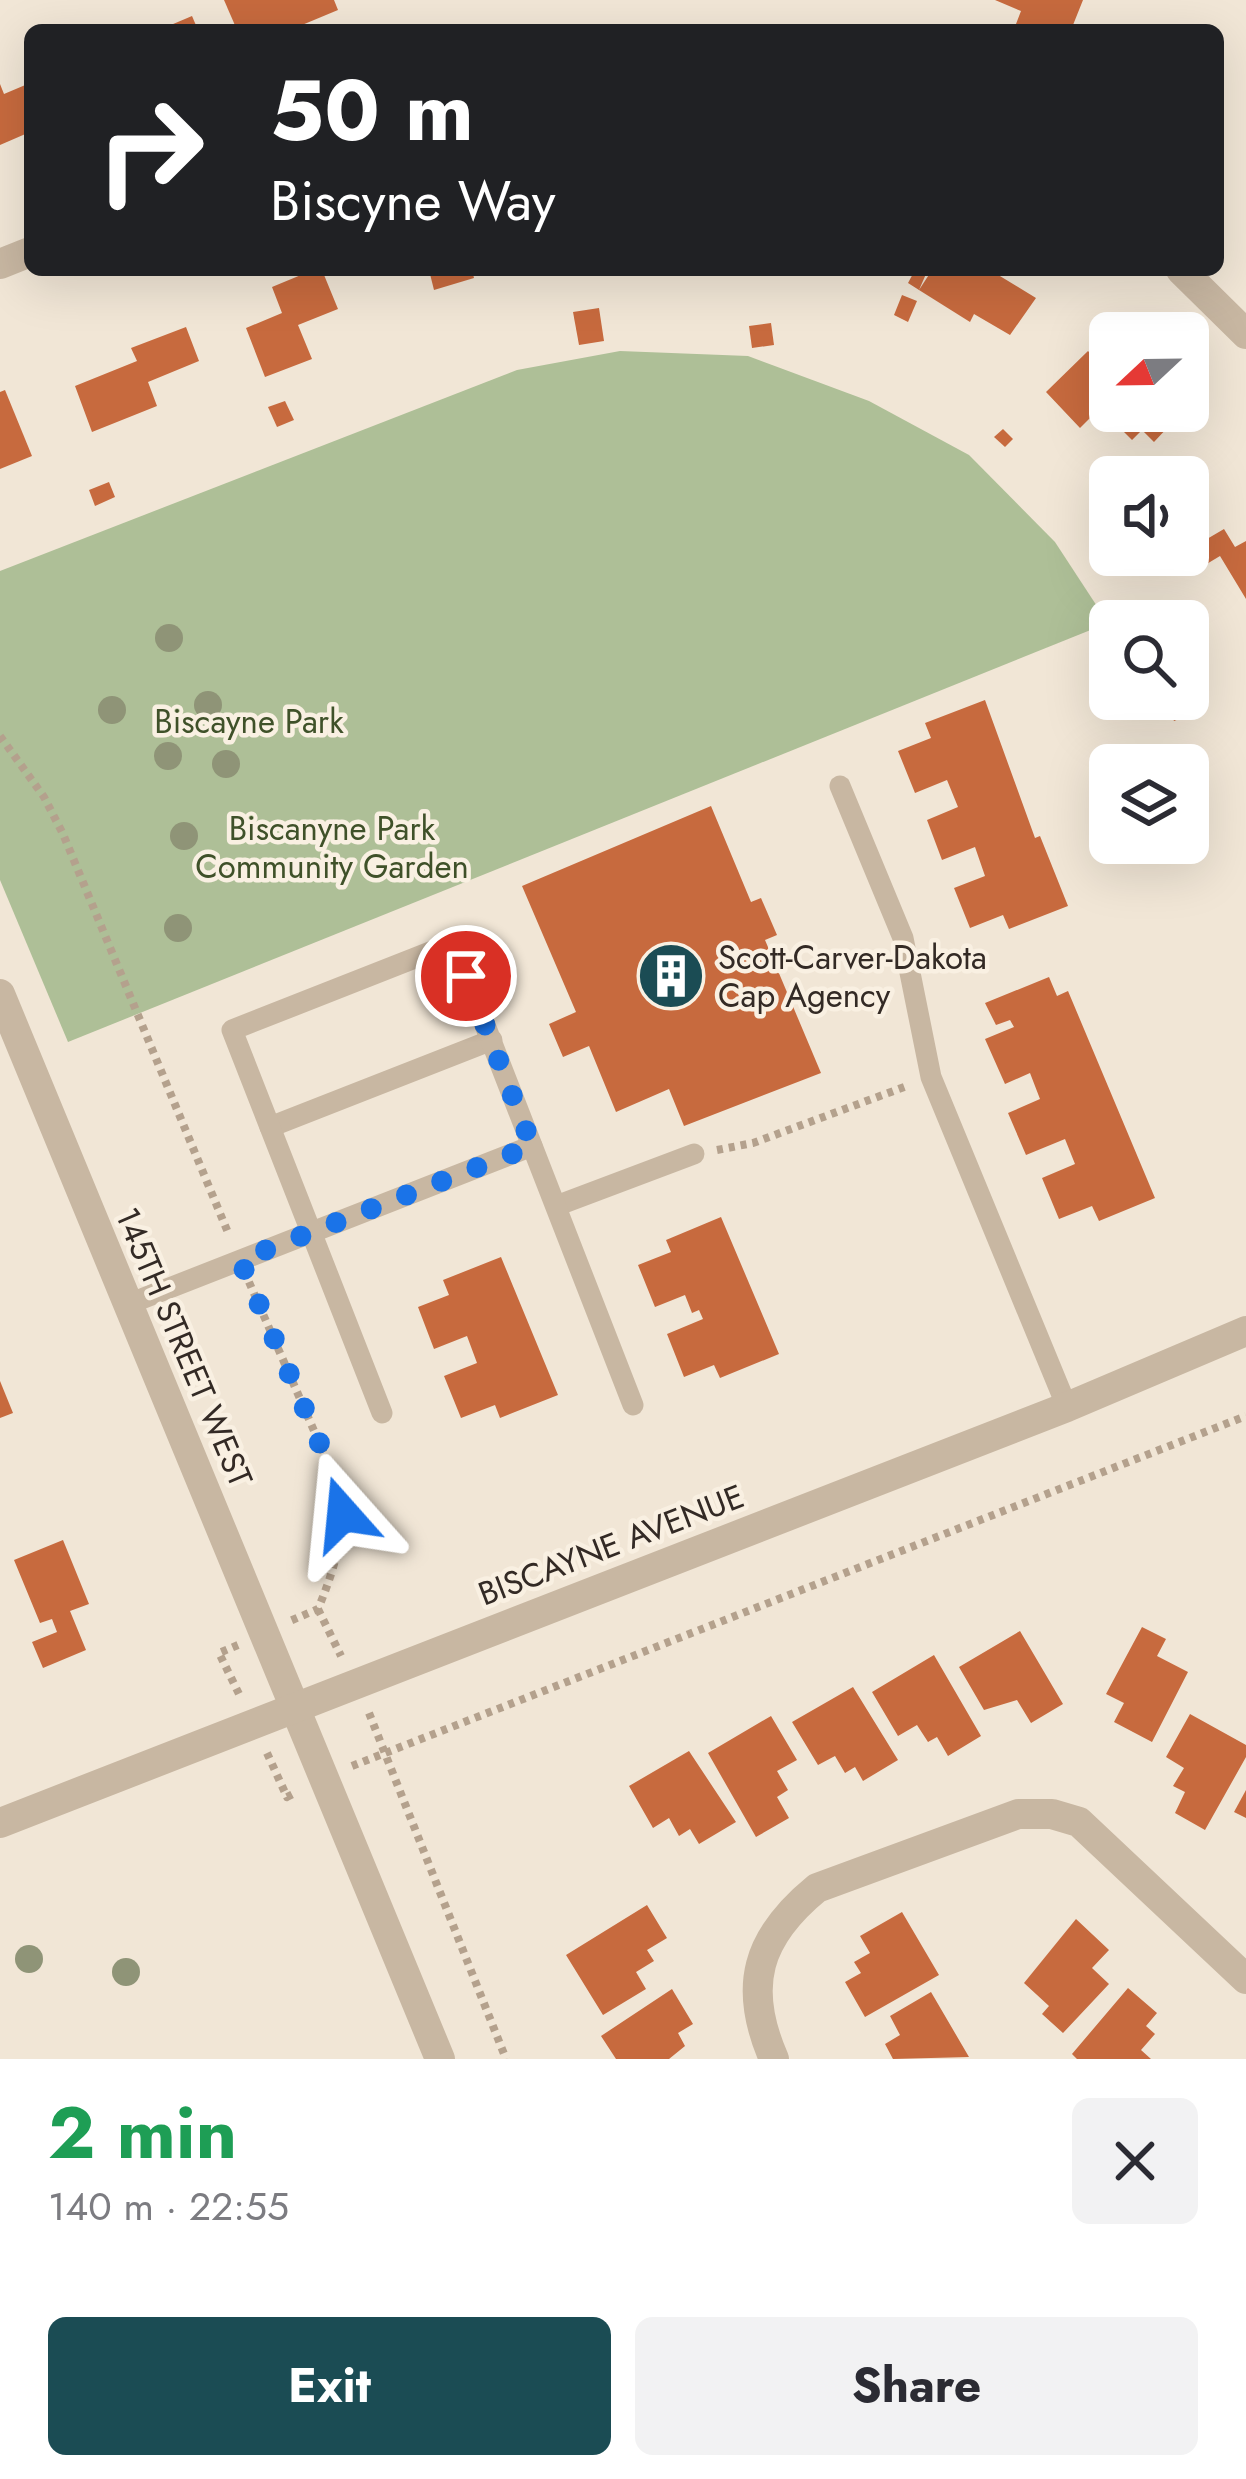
<!DOCTYPE html>
<meta charset="utf-8">
<style>
body{margin:0;font-family:Jost,sans-serif;background:#f2f2f3;color:#2b2b33;height:100vh;display:flex;flex-direction:column;font-size:45px;white-space:nowrap}
*{box-sizing:border-box;margin:0}
p{font-size:39px;color:#7c7c81}
.icon{flex:none;width:66px;height:66px;fill:none;stroke:currentColor;stroke-width:2;stroke-linecap:round;stroke-linejoin:round}
.map{position:relative;height:2059px;overflow:hidden}
.drawer{display:flex;flex-direction:column;background:#fff;flex:1}
.drawer>*{flex:none}
.guide{position:absolute;left:24px;top:24px;width:1200px;height:252px;border-radius:18px;box-shadow:0 12px 48px #0002;background:#202124;color:#fff;overflow:hidden}
.needle{width:78px;rotate:248deg}
.tools{position:absolute;left:1089px;top:312px;display:grid;gap:24px}
.tools a{display:grid;place-items:center;width:120px;height:120px;border-radius:18px;background:#fff;box-shadow:0 12px 48px #0002;font-size:60px}
.pin{position:absolute;display:grid;place-items:center;width:102px;height:102px;color:#fff;margin:-51px;border:6px solid #fff;border-radius:50%;box-shadow:0 3px 12px #0007}
.me{position:absolute;width:132px;margin:-66px;rotate:342deg;stroke-linejoin:round;filter:drop-shadow(0 0 9px #0008)}
.turn{display:flex;align-items:center;gap:42px;height:252px;padding:0 48px;font-size:54px}
.turn .icon{width:156px;height:156px;stroke-width:2.5}
.turn b{display:block;font-size:84px;line-height:102px}
.round{display:grid;place-items:center;flex:none;width:126px;height:126px;border-radius:18px;background:#f2f2f3}
.head{display:flex;align-items:center;justify-content:space-between;height:204px;padding:0 48px}
h1{font-size:72px;font-weight:700;line-height:90px;color:#1e9e55}
.primary-button{display:flex;gap:24px;margin-top:auto;padding:24px 48px}
.primary-button a{flex:1;height:138px;border-radius:18px;background:#1b4c54;color:#fff;font-size:48px;font-weight:700;line-height:138px;text-align:center}
.primary-button a+a{background:#f2f2f3;color:#2b2b33}
.map>svg:first-child{display:block}
.green{fill:#aebf97}
.building{fill:#c76a3e}
.lines{fill:none;stroke-linecap:round;stroke-linejoin:round}
.path{stroke:#b4a18d;stroke-width:8;stroke-dasharray:6 6;stroke-linecap:butt}
.service{stroke:#c8b7a2;stroke-width:21}
.minor{stroke:#c8b7a2;stroke-width:30}
.tertiary{stroke:#c8b7a2;stroke-width:30}
.tree{fill:#8f9477}
.route{stroke:#1a73e8;stroke-width:21;stroke-dasharray:0 37.8}
.labels{text-anchor:middle;dominant-baseline:central;stroke-width:9;stroke-linejoin:round;paint-order:stroke}
.park-label{font-size:33px;fill:#3f5129;stroke:#f9f0e2}
.poi-label{font-size:33px;fill:#332a25;stroke:#f9f0e2;text-anchor:start}
.street-label{font-size:33px;fill:#332a25;stroke:#f9f0e2}
</style>
<div class="map">
<svg width="1246" height="2059" viewBox="0 0 1246 2059">
<rect width="100%" height="100%" fill="#f1e6d6"/>
<!-- green -->
<path class="green" d="M620 351 748 356 869 401 969 455 1055 542 1108 623 68 1042 0 880V571L517 370Z"/>
<!-- building -->
<g class="building">
<path d="M224 0H334L338 10 290 30H237Z"/>
<path d="M995 0H1083L1071 30H1030L1016 24 1021 11Z"/>
<path d="M192 16 198 30H159Z"/>
<path d="M30 83V132L0 145V84L4 94Z"/>
<path d="M313 270H322L338 309 298 325 312 359 265 377 246 328 282 313 272 287Z"/>
<path d="M429 270H472L474 278 434 290Z"/>
<path d="M915 270 926 274 919 290 932 270H990L1036 298 1010 335 974 314 970 322 919 290 908 283Z"/>
<path d="M902 295 917 301 908 322 894 315Z"/>
<path d="M599 308 604 341 579 345 573 312Z"/>
<path d="M771 323 774 345 752 348 749 326Z"/>
<path d="M186 327 199 361 148 382 157 406 92 432 75 386 137 361 131 348Z"/>
<path d="M1088 351 1110 374V411H1165L1160 415 1170 425 1154 442 1142 430 1132 440 1100 408 1080 428 1046 392Z"/>
<path d="M5 390 32 456 0 469V392Z"/>
<path d="M285 401 294 420 277 427 268 407Z"/>
<path d="M1003 429 1013 439 1005 447 994 437Z"/>
<path d="M109 482 115 497 95 506 89 490Z"/>
<path d="M1224 529 1235 547 1246 541V599L1220 556 1205 565 1195 546Z"/>
<path d="M1195 689 1200 702 1189 706 1193 713 1174 721 1166 701 1188 699Z"/>
<path d="M985 700 1035 838 1040 836 1068 906 1009 929 1003 915 970 928 954 888 985 876 975 847 942 860 927 820 958 807 947 780 915 793 898 751 931 738 925 723Z"/>
<path d="M711 806 751 902 761 898 777 935 765 940 821 1073 684 1126 669 1089 616 1112 589 1046 563 1057 549 1024 576 1012 522 886Z"/>
<path d="M1049 977 1057 996 1068 991 1155 1198 1099 1221 1092 1206 1059 1219 1042 1178 1075 1164 1065 1139 1026 1155 1008 1113 1040 1099 1030 1073 1005 1084 985 1039 1014 1027 1010 1020 996 1025 985 1003Z"/>
<path d="M721 1217 779 1354 720 1378 714 1365 684 1377 667 1334 703 1319 699 1310 692 1313 685 1295 655 1307 638 1265 671 1252 666 1240Z"/>
<path d="M501 1257 558 1395 500 1418 495 1405 461 1418 444 1376 477 1363 467 1336 434 1349 418 1307 449 1295 443 1280Z"/>
<path d="M0 1381 13 1413 0 1418Z"/>
<path d="M63 1540 89 1604 70 1611 86 1650 43 1668 32 1642 57 1632 52 1619 40 1623 14 1560Z"/>
<path d="M1142 1627 1166 1639 1157 1656 1188 1672 1152 1742 1114 1722 1124 1703 1106 1694Z"/>
<path d="M1020 1631 1063 1704 1031 1723 1017 1700 984 1710 959 1667Z"/>
<path d="M934 1655 981 1736 948 1756 937 1737 928 1742 917 1725 898 1736 872 1692Z"/>
<path d="M853 1687 898 1760 863 1781 855 1767 845 1773 835 1756 818 1765 792 1722Z"/>
<path d="M1190 1714 1246 1745V1757L1205 1830 1175 1813 1185 1792 1173 1786 1184 1768 1166 1757Z"/>
<path d="M771 1716 797 1760 777 1771 788 1790 777 1797 789 1818 756 1837 708 1753Z"/>
<path d="M689 1751 736 1822 699 1844 690 1829 679 1836 669 1818 653 1828 629 1786Z"/>
<path d="M1246 1790V1818L1234 1812Z"/>
<path d="M647 1905 667 1938 647 1950 654 1961 636 1972 646 1989 603 2015 566 1955Z"/>
<path d="M902 1912 939 1975 865 2017 845 1982 861 1973 854 1962 870 1953 860 1936Z"/>
<path d="M1076 1919 1109 1950 1092 1968 1109 1984 1063 2033 1042 2014 1049 2006 1024 1983Z"/>
<path d="M1128 1988 1157 2013 1146 2026 1155 2034 1141 2050 1151 2059H1077L1072 2054Z"/>
<path d="M672 1989 693 2024 678 2033 685 2046 669 2059H616L601 2036Z"/>
<path d="M931 1992 969 2057 893 2059 885 2044 900 2035 890 2016Z"/>
</g>
<g class="lines">
<!-- path -->
<g class="path">
<path d="M0 736 44 797 63 834 229 1235"/>
<path d="M717 1150 753 1143 907 1086"/>
<path d="M249 1282 339 1488C346 1532 335 1568 318 1609L290 1621"/>
<path d="M318 1609 341 1656"/>
<path d="M238 1645 219 1653 240 1696"/>
<path d="M369 1713 506 2059"/>
<path d="M267 1753 287 1797 295 1793"/>
<path d="M352 1766 1246 1416"/>
</g>
<!-- service -->
<g class="service">
<path d="M840 786 903 938 931 1077 1067 1407"/>
<path d="M270 1127 492 1040"/>
<path d="M556 1206 694 1154"/>
<path d="M126 1305 532 1146"/>
<path d="M382 1413 232 1030 453 943 633 1405"/>
</g>
<!-- minor -->
<g class="minor">
<path d="M0 264 30 252"/>
<path d="M1181 270 1246 334"/>
<path d="M774 2059C742 1986 757 1937 817 1888L1018 1814H1052L1079 1822 1246 1979"/>
</g>
<!-- tertiary -->
<g class="tertiary">
<path d="M0 994 440 2059"/>
<path d="M0 1823 1067 1407 1246 1331"/>
</g>
</g>
<!-- trees -->
<g class="tree">
<circle cx="169" cy="638" r="14"/>
<circle cx="208" cy="705" r="14"/>
<circle cx="112" cy="710" r="14"/>
<circle cx="168" cy="756" r="14"/>
<circle cx="226" cy="764" r="14"/>
<circle cx="184" cy="836" r="14"/>
<circle cx="178" cy="928" r="14"/>
<circle cx="29" cy="1959" r="14"/>
<circle cx="126" cy="1972" r="14"/>
</g>
<g class="lines">
<!-- route -->
<path class="route" d="M343 1514 339 1488 240 1260 532 1146 466 976"/>
</g>
<!-- icons -->
<defs>
<symbol id="building-disc" viewBox="-11 -11 22 22"><circle r="9.5" fill="#1b4c54" stroke="#f9f0e2"/><path d="M-4-6H4V6H1V3H-1V6H-4ZM-2.5-4.3h1.7v1.8h-1.7ZM.8-4.3h1.7v1.8H.8ZM-2.5-1h1.7V.8h-1.7ZM.8-1h1.7V.8H.8Z" fill="#fff"/></symbol>
</defs>
<g fill-rule="evenodd">
<use href="#building-disc" x="633" y="938" width="76" height="76"/>
</g>
<g class="labels">
<!-- park labels -->
<g class="park-label">
<text x="249" y="721">Biscayne Park</text>
<text x="332" y="828">Biscanyne Park<tspan x="332" dy="38">Community Garden</tspan></text>
</g>
<!-- poi labels -->
<g class="poi-label">
<text x="718" y="957">Scott-Carver-Dakota<tspan x="718" dy="38">Cap Agency</tspan></text>
</g>
<!-- street labels -->
<g class="street-label">
<text transform="translate(184 1347) rotate(67)">145TH STREET WEST</text>
<text transform="translate(611 1545) rotate(-21)">BISCAYNE AVENUE</text>
</g>
</g>
</svg>
<div class="tools">
<a><svg class="needle" viewBox="-14 -14 28 28"><path d="M0-13l5 13h-10z" fill="#e53935"/><path d="M0 13l5-13h-10z" fill="#7c7c81"/></svg></a>
<a><svg class="icon" aria-label="sound" viewBox="0 0 24 24"><path d="M4 9h4l5-4v14l-5-4H4zM17 9q2 3 0 6"/></svg></a>
<a><svg class="icon" aria-label="search" viewBox="0 0 24 24"><circle cx="10" cy="10" r="6"/><path d="M15 15l6 6"/></svg></a>
<a><svg class="icon" aria-label="layers" viewBox="0 0 24 24"><path d="M12 4l9 5-9 5-9-5zM3 14l9 5 9-5"/></svg></a>
</div>
<div class="pin" style="left:466px;top:976px;background:#d93025"><svg class="icon" aria-label="arrive" viewBox="0 0 24 24"><path d="M6 21V4h12l-3 4 3 4H6"/></svg></div>
<svg class="me" style="left:343px;top:1514px" viewBox="-20 -20 40 40"><path d="M0-17L14 15 0 8-14 15z" fill="#1a73e8" stroke="#fff" stroke-width="4"/></svg>
<div class="guide">
<div class="turn"><svg class="icon" aria-label="right" viewBox="0 0 24 24"><path d="M7 20v-9h11M14 6l5 5-5 5"/></svg><div><b>50 m</b>Biscyne Way</div></div>
</div>
</div>
<section class="drawer">
<div class="head"><div><h1>2 min</h1><p>140 m · 22:55</p></div><a class="round"><svg class="icon" aria-label="close" viewBox="0 0 24 24"><path d="M6 6l12 12M18 6L6 18"/></svg></a></div>
<div class="primary-button"><a>Exit</a><a>Share</a></div>
</section>
